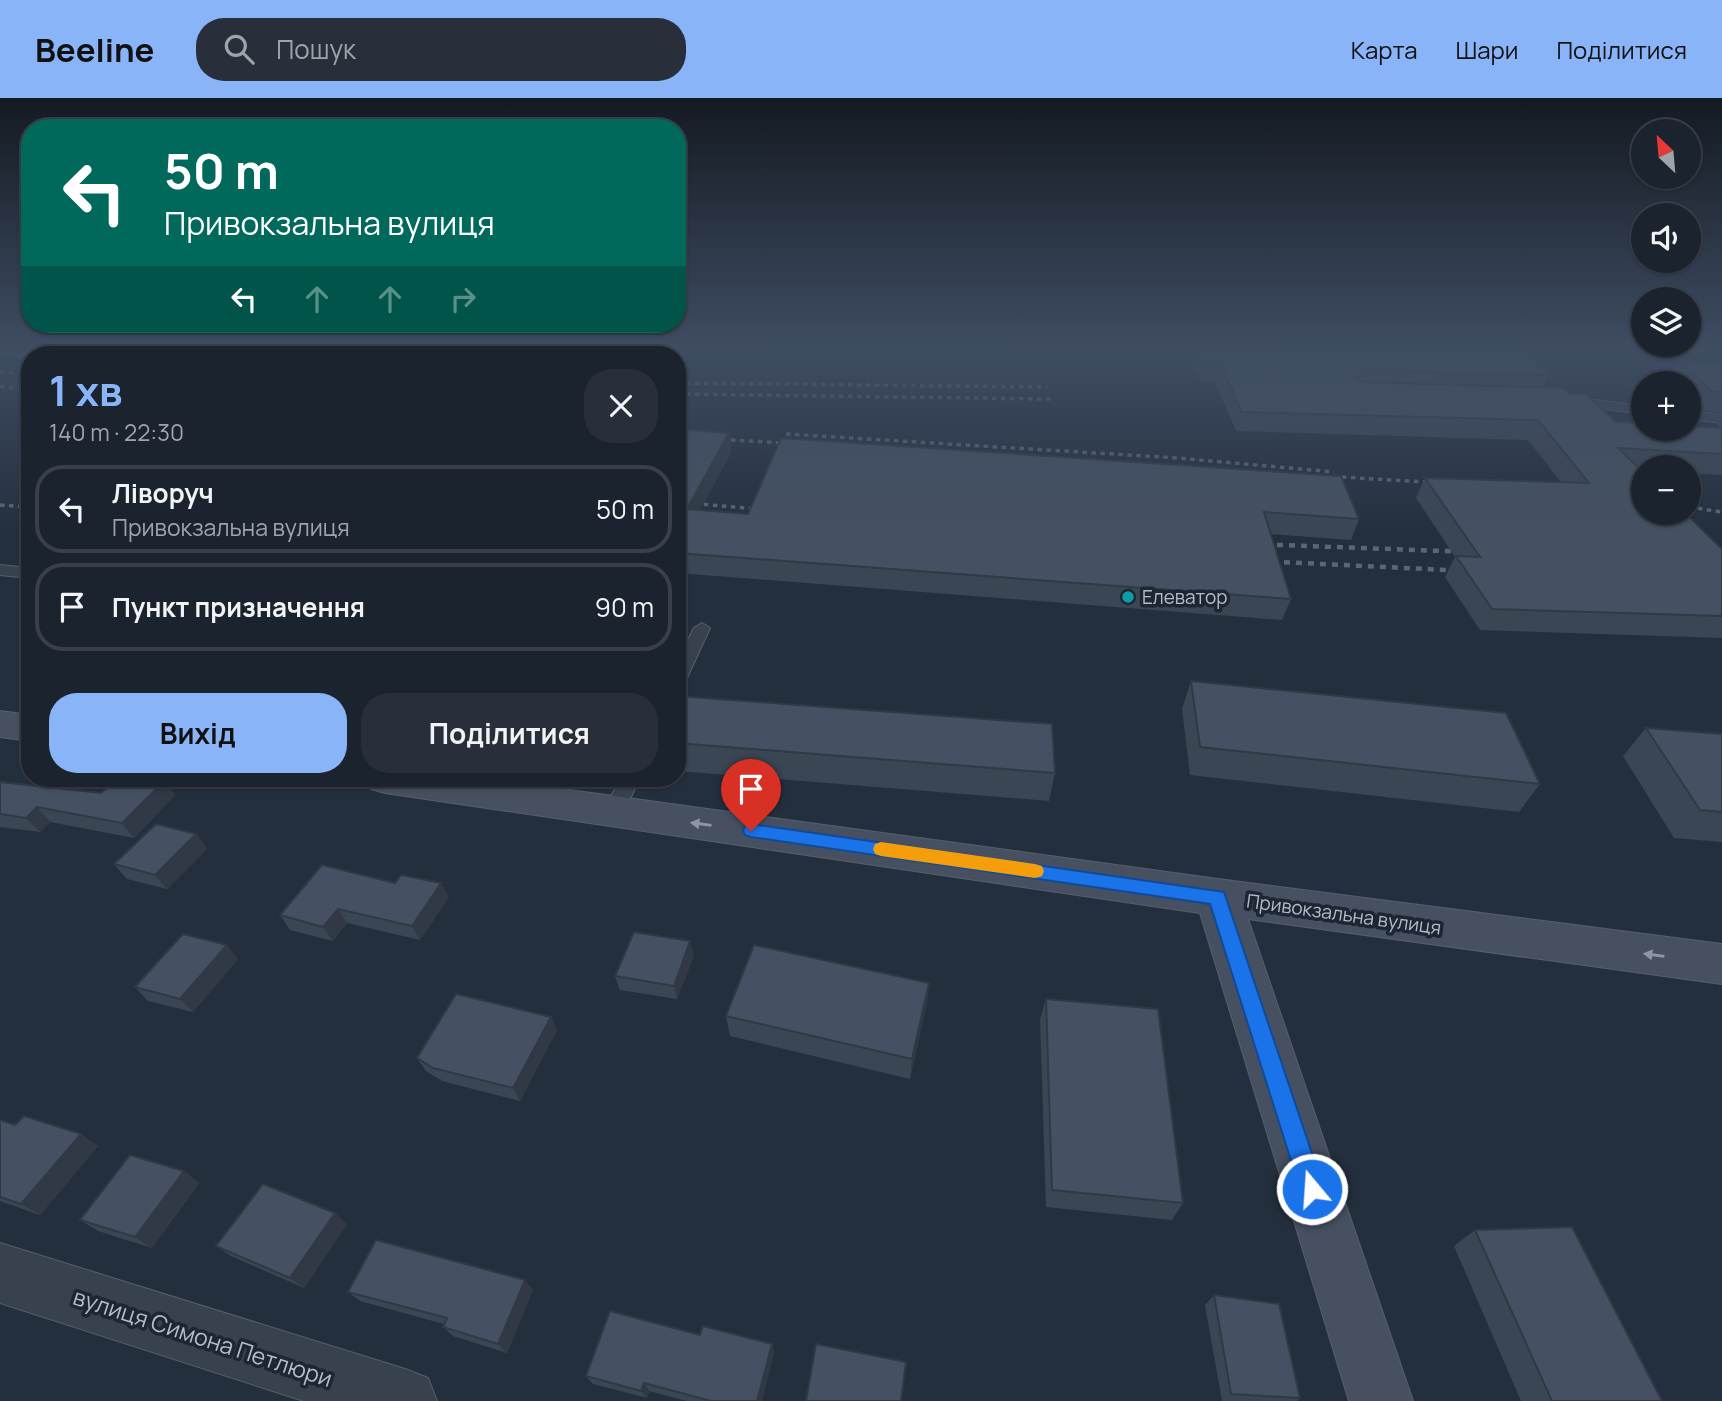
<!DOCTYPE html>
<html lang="uk">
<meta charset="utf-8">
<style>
body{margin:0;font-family:Manrope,sans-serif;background:#282f3a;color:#f1f3f6;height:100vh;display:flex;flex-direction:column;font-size:26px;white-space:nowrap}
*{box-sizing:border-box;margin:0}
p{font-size:23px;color:#a0a4aa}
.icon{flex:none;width:38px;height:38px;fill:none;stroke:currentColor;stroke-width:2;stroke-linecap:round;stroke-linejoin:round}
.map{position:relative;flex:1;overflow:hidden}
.details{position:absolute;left:21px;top:248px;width:665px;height:441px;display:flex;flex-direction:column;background:#1b232e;border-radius:28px;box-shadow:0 2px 5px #0004,0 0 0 2px #39404a}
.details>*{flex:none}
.banner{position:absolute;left:21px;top:21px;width:665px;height:214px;border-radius:28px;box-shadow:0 2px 5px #0004,0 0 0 2px #39404a;background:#00695c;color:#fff;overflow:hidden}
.needle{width:46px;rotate:334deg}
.fabs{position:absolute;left:1631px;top:21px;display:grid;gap:14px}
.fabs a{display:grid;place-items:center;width:70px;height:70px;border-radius:50%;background:#1b232e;box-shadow:0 2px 5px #0004,0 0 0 2px #39404a;font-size:35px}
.pin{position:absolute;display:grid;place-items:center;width:60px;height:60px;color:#fff;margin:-72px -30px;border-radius:50% 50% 50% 0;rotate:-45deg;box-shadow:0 0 7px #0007}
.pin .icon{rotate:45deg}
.me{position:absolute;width:77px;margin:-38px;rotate:342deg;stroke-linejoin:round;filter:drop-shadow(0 0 5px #0008)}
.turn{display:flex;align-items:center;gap:24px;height:147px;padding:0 28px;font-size:32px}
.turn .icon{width:91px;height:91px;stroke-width:2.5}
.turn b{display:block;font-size:49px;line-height:60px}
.lanes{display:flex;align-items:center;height:66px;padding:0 28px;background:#0003;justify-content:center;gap:35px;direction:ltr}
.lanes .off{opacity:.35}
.round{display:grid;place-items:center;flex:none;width:74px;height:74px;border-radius:28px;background:#282f3a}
.overview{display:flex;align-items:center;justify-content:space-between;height:119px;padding:0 28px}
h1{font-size:42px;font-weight:700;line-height:52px;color:#8ab4f8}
.cta{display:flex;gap:14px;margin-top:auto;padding:14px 28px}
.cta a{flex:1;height:80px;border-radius:28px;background:#8ab4f8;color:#111;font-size:28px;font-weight:700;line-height:80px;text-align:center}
.cta a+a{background:#282f3a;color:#f1f3f6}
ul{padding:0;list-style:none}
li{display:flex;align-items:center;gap:21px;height:88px;margin:0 14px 10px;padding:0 14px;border:4px solid #39404a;border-radius:28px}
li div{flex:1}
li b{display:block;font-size:26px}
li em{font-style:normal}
header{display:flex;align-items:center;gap:42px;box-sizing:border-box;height:98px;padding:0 35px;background:#8ab4f8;color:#111}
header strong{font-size:33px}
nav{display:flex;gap:38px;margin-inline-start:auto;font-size:24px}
.search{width:490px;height:63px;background:#282f3a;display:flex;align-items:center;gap:18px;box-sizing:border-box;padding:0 24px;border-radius:28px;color:#a0a4aa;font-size:26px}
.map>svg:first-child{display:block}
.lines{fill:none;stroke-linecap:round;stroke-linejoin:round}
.lane-casing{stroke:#565f6c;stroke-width:2}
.street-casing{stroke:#565f6c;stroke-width:2}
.secondary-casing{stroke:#565f6c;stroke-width:2}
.lane{fill:#38414e;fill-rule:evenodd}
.street{fill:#38414e;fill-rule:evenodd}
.secondary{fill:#465061;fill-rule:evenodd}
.rail-far1{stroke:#5a6575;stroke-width:3.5;stroke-dasharray:4.5 4.5;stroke-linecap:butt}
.rail{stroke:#5a6575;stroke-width:4.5;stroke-dasharray:6 6;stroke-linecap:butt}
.wall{fill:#3b4654}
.shaded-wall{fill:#303945}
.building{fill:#455162;stroke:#303945;stroke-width:2}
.oneway{fill:#8e96a5}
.route{fill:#1a73e8;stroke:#114b97;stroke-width:2}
.slow{fill:#f59e0b}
.culture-dot{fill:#0f9aa8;stroke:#1d2633;stroke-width:2.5}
.labels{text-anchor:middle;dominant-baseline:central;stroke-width:7;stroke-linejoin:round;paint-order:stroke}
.poi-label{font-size:19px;fill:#b4bcc9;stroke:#1d2633;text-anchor:start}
.street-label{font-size:19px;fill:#b4bcc9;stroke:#1d2633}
.near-street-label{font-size:23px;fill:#b4bcc9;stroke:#1d2633}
</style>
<header>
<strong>Beeline</strong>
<div class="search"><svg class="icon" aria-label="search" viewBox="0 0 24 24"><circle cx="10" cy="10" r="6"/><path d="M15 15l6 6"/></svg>Пошук</div>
<nav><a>Карта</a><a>Шари</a><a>Поділитися</a></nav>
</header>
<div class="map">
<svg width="1722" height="1303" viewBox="0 0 1722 1303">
<rect width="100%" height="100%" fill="#242f3e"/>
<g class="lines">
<defs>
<g id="lane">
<path d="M0 251H29L32 254 26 257H0Z"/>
<path d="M1571 299 1643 308V316L1567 306V300Z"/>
<path d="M1689 313 1722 317V325L1689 321Z"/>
<path d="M0 467 30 470V480L0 477Z"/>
<path d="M702 525 710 530 686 582 677 588V563L694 530Z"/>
<path d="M620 681H640L621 718 614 721 607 718 604 713Z"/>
</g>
<path id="street" d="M0 1145 405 1271 428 1280 437 1303H304L0 1205Z"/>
<g id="secondary">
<path d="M0 613 30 617V643L0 639Z"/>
<path d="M365 681H489L1218 781 1722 846V886L1248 821 1413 1303H1349L1200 815 385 695 371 691Z"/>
</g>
</defs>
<!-- lane casing -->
<use href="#lane" class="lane-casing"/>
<!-- street casing -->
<use href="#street" class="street-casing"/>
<!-- secondary casing -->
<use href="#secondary" class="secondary-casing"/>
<!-- lane -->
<use href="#lane" class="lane"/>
<!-- street -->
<use href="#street" class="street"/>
<!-- secondary -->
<use href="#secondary" class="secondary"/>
<!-- rail-far1 -->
<g class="rail-far1">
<path d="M0 274 30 276"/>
<path d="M677 285 1047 289"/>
<path d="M0 288 30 293"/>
<path d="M677 296 1050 301"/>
<path d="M786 336 1178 360 1334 374"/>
<path d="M677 339 800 346"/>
<path d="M1324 378 1442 385"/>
<path d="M677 404 768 412"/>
<path d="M0 407 30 409"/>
<path d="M1689 409 1722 414"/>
</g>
<!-- rail -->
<g class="rail">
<path d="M1253 446 1470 454"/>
<path d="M1260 463 1467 473"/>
</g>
</g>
<!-- wall -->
<g class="wall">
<path d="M1190 251 1549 277 1543 290 1569 296 1616 324 1720 330 1717 327 1722 320V377L1689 375V369H1643V372H1640L1722 451V540L1480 532 1445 479 1455 459 1416 400 1425 380 1561 384 1528 342 1236 333 1215 284H1201L1188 257Z"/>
<path d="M1678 263 1722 265V315L1700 312 1689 301V285H1671L1667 281Z"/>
<path d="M677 331 729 335 731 354 700 412 748 416 781 340 1359 421 1351 442 1270 436 1291 501 1282 522 677 475Z"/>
<path d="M1191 583 1540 686 1519 714 1190 677 1182 611Z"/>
<path d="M677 598 1055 675 1049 703 677 673Z"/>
<path d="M1646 630 1722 636V744L1674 740 1623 658Z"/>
<path d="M0 684 101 695 175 697 134 740 50 724 40 734 0 729Z"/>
<path d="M196 736 207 751 167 791 127 781 114 766Z"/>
<path d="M449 799 420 842 347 825 333 843 290 832 280 817Z"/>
<path d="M694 857 677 901 620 892 615 878Z"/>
<path d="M238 861 193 914 148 903 135 889Z"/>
<path d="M929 885 927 905 910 981 730 938 726 918Z"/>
<path d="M1046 901 1183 1105 1172 1122 1046 1109 1040 921Z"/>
<path d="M551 919 557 932 520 1003 442 983 426 973 417 960Z"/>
<path d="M0 1022 15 1027 98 1048 40 1117 0 1103Z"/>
<path d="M184 1073 199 1085 152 1150 98 1133 80 1122Z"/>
<path d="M347 1126 304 1190 231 1158 216 1148Z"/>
<path d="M1475 1132 1662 1303H1521L1454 1148Z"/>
<path d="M533 1192 507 1255 453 1238 443 1229 444 1226 360 1203 348 1194Z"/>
<path d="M1214 1197 1300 1300 1297 1303H1222L1205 1207Z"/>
<path d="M700 1237 772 1246 774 1254 762 1303H687L649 1293 647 1300 593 1286 586 1278Z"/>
</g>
<!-- shaded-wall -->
<g class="shaded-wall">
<path d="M1364 272 1357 290 1356 280Z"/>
<path d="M729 335 731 354 690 432 687 411Z"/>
<path d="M164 683 175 697 134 740 122 725Z"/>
<path d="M37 709 50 724 40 734 26 720Z"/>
<path d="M196 736 207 751 167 791 155 777Z"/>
<path d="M441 785 449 799 420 842 412 828Z"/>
<path d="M338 811 347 825 333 843 323 829Z"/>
<path d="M690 843 694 857 677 901 674 888Z"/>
<path d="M227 847 238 861 193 914 180 901Z"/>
<path d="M929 885 927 905 910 981 912 961Z"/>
<path d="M551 919 557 932 520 1003 513 990Z"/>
<path d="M81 1036 98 1048 40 1117 21 1106Z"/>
<path d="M184 1073 199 1085 152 1150 135 1139Z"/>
<path d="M335 1115 347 1126 304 1190 290 1180Z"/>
<path d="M525 1182 533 1192 507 1255 498 1246Z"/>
<path d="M772 1246 774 1254 762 1303H757Z"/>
<path d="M644 1285 649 1293 647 1300 641 1293Z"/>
</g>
<!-- building -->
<g class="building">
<path d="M1199 251 1522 252 1549 277 1364 272 1356 280 1360 284 1564 290 1569 296H1586L1616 324 1643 325V331H1689V328L1722 330V356L1618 350 1643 374V415H1685L1722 451V518L1492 511 1456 458 1480 459 1425 380 1589 385 1538 322 1242 314 1220 266H1206Z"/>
<path d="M1678 263 1722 265V294L1712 293Z"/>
<path d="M677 331 729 335 687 411 748 416 781 340 1341 378 1359 421 1264 414 1291 501 677 455Z"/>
<path d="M1191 583 1506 615 1540 686 1200 649Z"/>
<path d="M677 598 1052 626 1055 675 677 645Z"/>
<path d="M1646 630 1722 636V714L1700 712Z"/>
<path d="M117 681H152L164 683 122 725 37 709 26 720 0 716V684L101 695Z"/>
<path d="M156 726 196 736 155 777 114 766Z"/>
<path d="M322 767 395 785 401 777 441 785 412 828 338 811 323 829 280 817Z"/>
<path d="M634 834 690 843 674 888 615 878Z"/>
<path d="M183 836 227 847 180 901 135 889Z"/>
<path d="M754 847 929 885 912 961 726 918Z"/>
<path d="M456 896 551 919 513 990 433 970 417 960Z"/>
<path d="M1046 901 1158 911 1183 1105 1052 1092Z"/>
<path d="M24 1018 81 1036 21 1106 0 1099V1022L15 1027Z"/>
<path d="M130 1057 184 1073 135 1139 80 1122Z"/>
<path d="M263 1086 335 1115 290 1180 216 1148Z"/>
<path d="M1572 1129 1662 1303H1552L1475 1132Z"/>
<path d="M376 1142 525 1182 498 1246 443 1229 447 1220 348 1194Z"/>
<path d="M1214 1197 1279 1206 1300 1300 1231 1296Z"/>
<path d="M610 1213 700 1237 703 1228 772 1246 757 1303H711L644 1285 641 1293 586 1278Z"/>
<path d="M816 1246 906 1264 901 1303H806Z"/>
</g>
<!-- one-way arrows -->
<defs><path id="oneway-solid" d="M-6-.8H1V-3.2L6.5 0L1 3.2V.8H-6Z" transform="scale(1.75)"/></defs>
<g class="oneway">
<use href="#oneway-solid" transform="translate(701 726) rotate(-172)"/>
<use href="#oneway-solid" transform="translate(1654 857) rotate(-172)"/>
</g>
<!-- sky -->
<linearGradient id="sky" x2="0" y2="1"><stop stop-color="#141a22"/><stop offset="0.58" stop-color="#3f4d63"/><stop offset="1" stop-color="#3f4d63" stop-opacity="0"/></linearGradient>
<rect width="1722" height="434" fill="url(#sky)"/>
<!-- route -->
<path class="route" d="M751 726 1224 794 1324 1091 1320 1099 1312 1102 1304 1099 1300 1091 1210 806 751 739 745 737 743 733 745 728Z"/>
<!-- slow -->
<path class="slow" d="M881 744 1035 766 1042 768 1044 773 1042 778 1035 780 881 758 875 756 873 751 875 746Z"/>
<!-- markers -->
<circle class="culture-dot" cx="1128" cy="499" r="7"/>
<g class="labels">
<!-- poi labels -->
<g class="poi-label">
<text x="1142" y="499">Елеватор</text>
</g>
<!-- street labels -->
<g class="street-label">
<text transform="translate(1344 816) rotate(8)">Привокзальна вулиця</text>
</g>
<!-- near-street labels -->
<g class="near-street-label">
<text transform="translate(203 1239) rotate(18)">вулиця Симона Петлюри</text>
</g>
</g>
</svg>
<div class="fabs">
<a><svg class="needle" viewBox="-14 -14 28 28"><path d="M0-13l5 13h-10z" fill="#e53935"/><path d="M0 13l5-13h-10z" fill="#a0a4aa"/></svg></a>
<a><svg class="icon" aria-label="sound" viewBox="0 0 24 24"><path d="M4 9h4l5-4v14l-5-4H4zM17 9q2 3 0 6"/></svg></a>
<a><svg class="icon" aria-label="layers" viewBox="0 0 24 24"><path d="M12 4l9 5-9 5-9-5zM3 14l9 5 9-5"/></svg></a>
<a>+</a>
<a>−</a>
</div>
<div class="pin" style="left:751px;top:733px;background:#d93025"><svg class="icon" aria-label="arrive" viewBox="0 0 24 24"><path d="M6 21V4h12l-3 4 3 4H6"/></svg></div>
<svg class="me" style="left:1312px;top:1091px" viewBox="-20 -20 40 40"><circle r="17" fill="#1a73e8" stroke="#fff" stroke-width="3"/><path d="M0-11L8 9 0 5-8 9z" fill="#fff"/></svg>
<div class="banner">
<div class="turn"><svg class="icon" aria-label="left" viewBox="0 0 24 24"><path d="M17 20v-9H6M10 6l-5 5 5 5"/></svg><div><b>50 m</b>Привокзальна вулиця</div></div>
<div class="lanes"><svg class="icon" aria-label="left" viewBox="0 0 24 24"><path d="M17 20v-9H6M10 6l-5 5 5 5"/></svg><svg class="icon off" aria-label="ahead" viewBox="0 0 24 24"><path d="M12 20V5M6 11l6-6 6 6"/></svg><svg class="icon off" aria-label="ahead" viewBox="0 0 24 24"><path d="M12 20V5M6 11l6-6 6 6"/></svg><svg class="icon off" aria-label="right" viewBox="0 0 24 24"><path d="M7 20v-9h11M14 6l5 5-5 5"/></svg></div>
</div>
<section class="details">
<div class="overview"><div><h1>1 хв</h1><p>140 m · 22:30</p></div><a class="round"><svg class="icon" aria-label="close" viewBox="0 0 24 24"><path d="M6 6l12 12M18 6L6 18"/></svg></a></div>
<ul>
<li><svg class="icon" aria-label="left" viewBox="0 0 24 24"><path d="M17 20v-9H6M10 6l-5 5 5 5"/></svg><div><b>Ліворуч</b><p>Привокзальна вулиця</p></div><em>50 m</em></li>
<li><svg class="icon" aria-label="arrive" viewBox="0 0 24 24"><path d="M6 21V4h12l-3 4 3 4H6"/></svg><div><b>Пункт призначення</b></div><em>90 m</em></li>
</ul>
<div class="cta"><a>Вихід</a><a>Поділитися</a></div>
</section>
</div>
